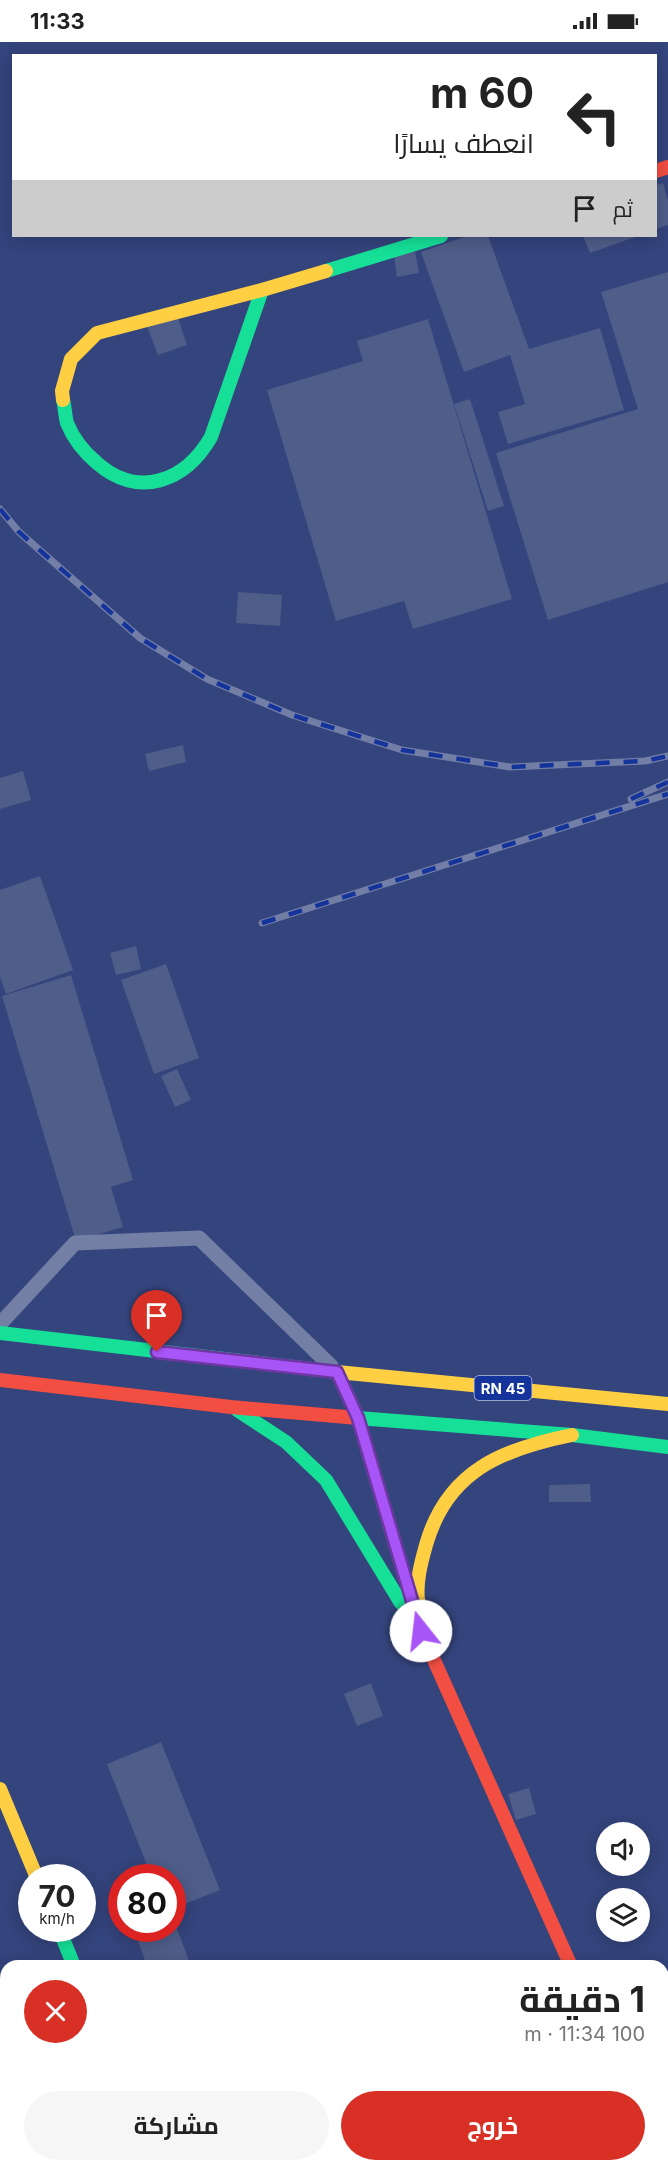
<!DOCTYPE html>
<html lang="ar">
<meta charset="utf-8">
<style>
body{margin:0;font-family:Inter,Cairo,sans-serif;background:#f6f6f6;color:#222;direction:rtl;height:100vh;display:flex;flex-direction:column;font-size:22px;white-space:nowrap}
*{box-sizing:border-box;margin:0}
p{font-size:20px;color:#767676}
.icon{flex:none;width:33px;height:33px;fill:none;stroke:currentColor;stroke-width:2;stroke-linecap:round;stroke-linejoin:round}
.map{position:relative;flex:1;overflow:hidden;direction:ltr}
.details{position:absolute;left:0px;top:1918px;width:669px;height:212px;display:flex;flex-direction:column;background:#fff;border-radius:18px 18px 0 0;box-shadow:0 3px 15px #0003;direction:rtl}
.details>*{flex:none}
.hud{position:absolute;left:12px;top:12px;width:645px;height:183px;border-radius:0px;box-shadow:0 3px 15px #0003;direction:rtl;background:#fff;color:#222;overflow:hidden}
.buttons{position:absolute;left:596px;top:1780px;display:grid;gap:12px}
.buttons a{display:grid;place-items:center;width:54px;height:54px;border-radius:50%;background:#fff;box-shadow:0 3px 15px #0003;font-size:30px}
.speed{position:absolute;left:18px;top:1822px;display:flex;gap:12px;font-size:30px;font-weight:700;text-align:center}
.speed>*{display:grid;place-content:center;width:78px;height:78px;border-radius:50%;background:#fff;box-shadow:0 3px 15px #0003;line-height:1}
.speed small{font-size:15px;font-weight:400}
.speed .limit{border:9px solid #d22;background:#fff;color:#111}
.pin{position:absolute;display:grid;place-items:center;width:51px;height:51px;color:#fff;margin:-62px -26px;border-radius:50% 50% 50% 0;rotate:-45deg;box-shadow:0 0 6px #0007}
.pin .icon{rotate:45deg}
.me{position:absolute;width:66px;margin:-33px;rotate:344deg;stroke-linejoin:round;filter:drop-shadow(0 0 4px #0008)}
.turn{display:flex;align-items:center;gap:21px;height:126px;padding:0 24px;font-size:27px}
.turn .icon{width:78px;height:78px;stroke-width:2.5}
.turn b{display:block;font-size:42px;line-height:51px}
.then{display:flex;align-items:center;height:57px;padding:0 24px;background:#0003;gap:12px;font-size:22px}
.round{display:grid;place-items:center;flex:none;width:63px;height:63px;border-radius:32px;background:#f6f6f6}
.summary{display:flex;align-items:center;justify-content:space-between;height:102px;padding:0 24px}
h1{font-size:36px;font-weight:700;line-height:45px}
.primary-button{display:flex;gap:12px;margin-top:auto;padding:12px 24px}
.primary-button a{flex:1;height:69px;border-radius:36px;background:#d93025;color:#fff;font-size:24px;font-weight:700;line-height:69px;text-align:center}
.primary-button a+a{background:#f6f6f6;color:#222}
.status{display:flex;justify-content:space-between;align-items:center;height:42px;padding:0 30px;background:#fff;direction:ltr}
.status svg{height:16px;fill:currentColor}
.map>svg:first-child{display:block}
.building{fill:#4f5d89}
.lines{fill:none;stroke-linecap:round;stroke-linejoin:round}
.lane{stroke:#747fa6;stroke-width:15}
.fast{stroke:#16e098;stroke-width:14}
.slow{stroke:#ffcf43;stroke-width:14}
.jam{stroke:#f24e42;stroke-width:14}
.rail-casing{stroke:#737ea6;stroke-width:7}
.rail{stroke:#15349b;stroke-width:4.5;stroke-dasharray:14;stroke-linecap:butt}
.route-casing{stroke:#6d37a1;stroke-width:15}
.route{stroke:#a855f7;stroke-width:10}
.labels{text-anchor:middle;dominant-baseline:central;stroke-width:6;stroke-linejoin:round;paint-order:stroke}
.shield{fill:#15349b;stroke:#b9c2e1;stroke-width:1.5}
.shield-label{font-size:15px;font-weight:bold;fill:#fff}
</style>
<div class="status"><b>11:33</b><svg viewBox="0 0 49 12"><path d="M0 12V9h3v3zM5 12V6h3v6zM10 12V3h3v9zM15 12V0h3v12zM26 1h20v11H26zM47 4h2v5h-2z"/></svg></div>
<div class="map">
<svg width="668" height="2129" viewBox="0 0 668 2129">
<rect width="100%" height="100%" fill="#34447c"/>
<!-- building -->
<g class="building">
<path d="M663 141 668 159V183L656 187V143Z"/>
<path d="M467 194H488L529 307 600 286 624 368 508 402 498 370 525 362 510 313 464 330 421 210Z"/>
<path d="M583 194H638L590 211Z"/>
<path d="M415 209 419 231 397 235 394 213Z"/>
<path d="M668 230V540L548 578 496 411 638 367 601 250Z"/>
<path d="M177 273 187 303 158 313 147 284Z"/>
<path d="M428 277 512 557 413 587 404 559 336 579 267 348 363 319 357 299Z"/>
<path d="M470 357 504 464 488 469 454 362Z"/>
<path d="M238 550 282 553 280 584 236 581Z"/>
<path d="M183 703 186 720 149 729 145 712Z"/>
<path d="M23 729 31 758 0 767V736Z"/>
<path d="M40 834 73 928 6 952 0 935V848Z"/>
<path d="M136 904 141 927 116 933 110 911Z"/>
<path d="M166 922 199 1016 154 1032 121 938Z"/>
<path d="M71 933 133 1138 111 1145 123 1185 76 1199 2 954Z"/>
<path d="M177 1027 191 1058 175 1065 161 1034Z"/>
<path d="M590 1442 591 1460H549V1443Z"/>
<path d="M371 1641 383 1674 357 1684 344 1652Z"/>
<path d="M161 1700 220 1848 172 1867V1836H152L107 1722Z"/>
<path d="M529 1746 536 1772 516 1778 508 1752Z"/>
<path d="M173 1876 191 1924H147L135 1891 145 1887H172Z"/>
<path d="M663 1963 668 1964V2027L663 2026Z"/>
</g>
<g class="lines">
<!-- lane -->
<path class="lane" d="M0 1282 75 1201 199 1196 331 1324"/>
<!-- fast -->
<g class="fast">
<path d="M326 229 441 194"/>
<path d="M63 358C65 365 65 374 67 381 73 396 85 411 97 421 138 457 185 440 211 395L262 248"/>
<path d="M0 1291 337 1330"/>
<path d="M337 1330 358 1376 412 1559"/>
<path d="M237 1368 286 1400 326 1438 401 1561"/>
<path d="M358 1376 572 1393 668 1405"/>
<path d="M59 1887 74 1924"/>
</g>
<!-- slow -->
<g class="slow">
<path d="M63 358 62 349 71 317 97 291 262 248 326 229"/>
<path d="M337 1330 668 1362"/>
<path d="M418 1558C416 1539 421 1521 426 1503 447 1429 502 1407 572 1393"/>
<path d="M0 1747 37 1836"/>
</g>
<!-- jam -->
<g class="jam">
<path d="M656 129 668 125"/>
<path d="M0 1338 231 1365 358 1376"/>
<path d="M412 1559 421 1589 571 1924"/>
<path d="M158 2124 160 2129"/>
<path d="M661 2124 663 2129"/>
</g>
<defs>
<g id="rail">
<path d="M0 467 19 490 140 596 207 637 292 673 402 708 510 725 645 719 668 714"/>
<path d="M631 757 668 740"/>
<path d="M262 881 668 752"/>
</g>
</defs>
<!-- rail casing -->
<use href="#rail" class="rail-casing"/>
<!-- rail -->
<use href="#rail" class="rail"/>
</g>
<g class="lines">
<defs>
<path id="route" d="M157 1310 337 1330 358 1376 421 1589"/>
</defs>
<!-- route casing -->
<use href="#route" class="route-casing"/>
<!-- route -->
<use href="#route" class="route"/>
</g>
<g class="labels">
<!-- shield labels -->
<rect class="shield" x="474.5" y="1334" width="57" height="24" rx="4.5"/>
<g class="shield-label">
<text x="503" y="1346">RN 45</text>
</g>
</g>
</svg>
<div class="buttons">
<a><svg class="icon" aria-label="sound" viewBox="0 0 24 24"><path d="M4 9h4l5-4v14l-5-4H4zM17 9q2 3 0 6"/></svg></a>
<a><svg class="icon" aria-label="layers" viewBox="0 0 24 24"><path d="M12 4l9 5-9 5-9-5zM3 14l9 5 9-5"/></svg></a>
</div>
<div class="speed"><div>70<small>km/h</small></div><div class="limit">80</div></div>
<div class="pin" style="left:157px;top:1310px;background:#d93025"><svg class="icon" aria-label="arrive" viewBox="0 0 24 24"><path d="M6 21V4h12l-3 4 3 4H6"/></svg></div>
<svg class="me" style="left:421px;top:1589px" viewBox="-20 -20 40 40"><circle r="19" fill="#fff"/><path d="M0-13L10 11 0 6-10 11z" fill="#a855f7"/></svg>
<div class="hud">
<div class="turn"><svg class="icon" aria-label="left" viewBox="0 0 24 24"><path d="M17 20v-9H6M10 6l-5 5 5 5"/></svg><div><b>60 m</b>انعطف يسارًا</div></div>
<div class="then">ثم<svg class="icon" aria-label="arrive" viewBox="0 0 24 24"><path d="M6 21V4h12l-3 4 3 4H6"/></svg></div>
</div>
<section class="details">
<div class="summary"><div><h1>1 دقيقة</h1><p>100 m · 11:34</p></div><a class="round" style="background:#d93025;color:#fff"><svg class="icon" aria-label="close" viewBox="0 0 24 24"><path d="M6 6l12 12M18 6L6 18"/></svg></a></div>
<div class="primary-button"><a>خروج</a><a>مشاركة</a></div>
</section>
</div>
